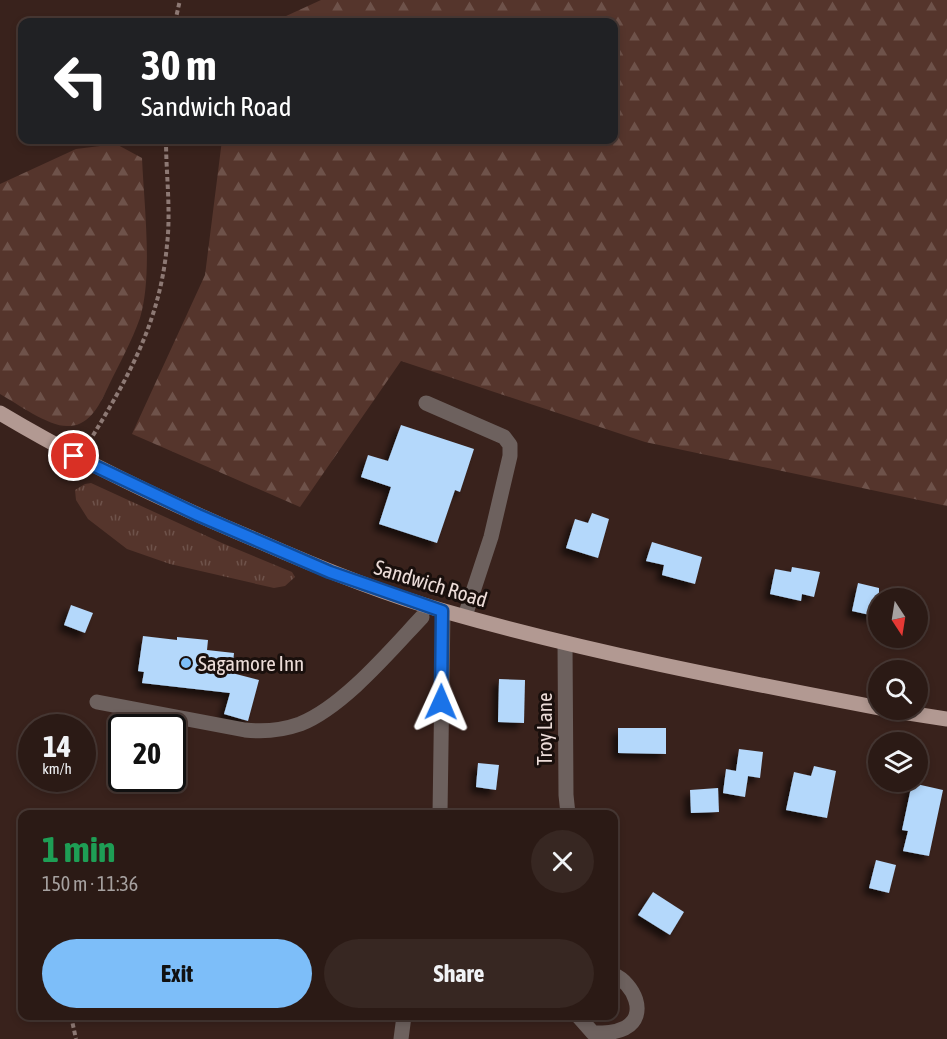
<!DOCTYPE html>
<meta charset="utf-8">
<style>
body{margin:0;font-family:"Asap Condensed",sans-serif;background:#372722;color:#f1f3f6;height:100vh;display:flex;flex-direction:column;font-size:22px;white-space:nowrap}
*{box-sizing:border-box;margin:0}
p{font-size:20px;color:#a6a1a0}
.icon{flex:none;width:33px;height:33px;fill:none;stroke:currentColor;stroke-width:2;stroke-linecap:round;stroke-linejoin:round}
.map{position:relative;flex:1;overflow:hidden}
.details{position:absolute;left:18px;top:810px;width:600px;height:210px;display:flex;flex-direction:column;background:#2b1a15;border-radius:12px;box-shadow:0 3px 9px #0003,0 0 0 2px #473834}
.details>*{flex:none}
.hud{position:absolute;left:18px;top:18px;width:600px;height:126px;border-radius:12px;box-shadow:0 3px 9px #0003,0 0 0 2px #473834;background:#202124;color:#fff;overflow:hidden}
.needle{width:39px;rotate:168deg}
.controls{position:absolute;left:868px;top:588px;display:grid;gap:12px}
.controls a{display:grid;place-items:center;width:60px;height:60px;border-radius:50%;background:#2b1a15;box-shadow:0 3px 9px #0003,0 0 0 2px #473834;font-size:30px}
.speed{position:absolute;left:18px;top:714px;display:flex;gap:12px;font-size:30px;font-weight:700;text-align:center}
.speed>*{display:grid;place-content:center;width:78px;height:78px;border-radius:50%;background:#2b1a15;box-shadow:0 3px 9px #0003,0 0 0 2px #473834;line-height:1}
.speed small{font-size:15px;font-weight:400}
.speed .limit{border:3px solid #111;border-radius:9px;background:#fff;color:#111}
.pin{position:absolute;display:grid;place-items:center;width:51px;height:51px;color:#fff;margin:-26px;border:3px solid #fff;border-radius:50%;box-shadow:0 2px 6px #0007}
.me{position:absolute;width:66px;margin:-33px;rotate:1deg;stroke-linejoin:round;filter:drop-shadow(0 0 4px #0008)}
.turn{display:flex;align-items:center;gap:21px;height:126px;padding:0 24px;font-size:27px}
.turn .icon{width:78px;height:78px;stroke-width:2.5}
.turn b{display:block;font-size:42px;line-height:51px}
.round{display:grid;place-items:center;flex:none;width:63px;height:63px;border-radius:32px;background:#372722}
.headline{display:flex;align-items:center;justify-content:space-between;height:102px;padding:0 24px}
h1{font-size:36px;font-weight:700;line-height:45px;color:#1e9e55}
.cta{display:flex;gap:12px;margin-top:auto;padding:12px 24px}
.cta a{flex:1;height:69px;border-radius:36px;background:#7dbef9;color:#111;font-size:24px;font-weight:700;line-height:69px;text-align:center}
.cta a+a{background:#372722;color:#f1f3f6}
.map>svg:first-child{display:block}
.grass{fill:url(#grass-tufts)}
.forest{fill:url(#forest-firs)}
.building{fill:#b4d8fb;filter:url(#shadow)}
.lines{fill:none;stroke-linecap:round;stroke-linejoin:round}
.path{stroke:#8d7974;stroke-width:4;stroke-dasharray:4.5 3;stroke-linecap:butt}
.minor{stroke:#6d615e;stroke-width:15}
.major{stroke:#b29992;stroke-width:15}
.route-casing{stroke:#114b97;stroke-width:15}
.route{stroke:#1a73e8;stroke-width:10}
.poi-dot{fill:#7dbef9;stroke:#190f0c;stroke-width:2}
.labels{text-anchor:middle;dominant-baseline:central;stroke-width:6;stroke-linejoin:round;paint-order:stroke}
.street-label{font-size:21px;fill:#ecdcd8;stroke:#190f0c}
.poi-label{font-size:21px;fill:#ecdcd8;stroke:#190f0c;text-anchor:start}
</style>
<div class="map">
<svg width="947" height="1039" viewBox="0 0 947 1039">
<defs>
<pattern id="grass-tufts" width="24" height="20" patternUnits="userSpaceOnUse" patternTransform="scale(1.5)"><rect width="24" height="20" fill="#55352c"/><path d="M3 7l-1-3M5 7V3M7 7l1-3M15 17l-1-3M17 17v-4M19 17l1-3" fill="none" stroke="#6e524a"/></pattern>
<pattern id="forest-firs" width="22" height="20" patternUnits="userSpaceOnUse" patternTransform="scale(1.5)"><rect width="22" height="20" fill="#55352c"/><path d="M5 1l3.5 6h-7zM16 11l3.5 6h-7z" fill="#6e524a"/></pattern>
<filter id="shadow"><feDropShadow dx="-5.5" dy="5.5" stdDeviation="3" flood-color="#0009"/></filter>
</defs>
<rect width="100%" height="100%" fill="#39221c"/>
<!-- grass -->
<path class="grass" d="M91 483 222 543 292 572 295 577 285 586 274 588 170 564 127 549 88 519 76 500 75 490 85 484Z"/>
<!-- forest -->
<g class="forest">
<path d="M321 0H947V506L645 442 401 361 300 507 132 434 205 275 222 140H614V22H273Z"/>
<path d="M116 144 142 158C144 205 153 275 140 318 132 341 119 364 109 385 101 402 91 425 70 426 50 428 18 404 0 394V184L76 149Z"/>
</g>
<!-- building -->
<g class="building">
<path d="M401 425 474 449 460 492 455 490 437 543 379 524 391 487 361 477 368 455 388 461Z"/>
<path d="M592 513 609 519 598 558 566 548 575 519 588 523Z"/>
<path d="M652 542 702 557 695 584 662 575 664 565 646 561Z"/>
<path d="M792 567 820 572 814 597 802 594 801 601 770 594 775 569 791 572Z"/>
<path d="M858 583 879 588V617L852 611Z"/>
<path d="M71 605 93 613 85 633 64 625Z"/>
<path d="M143 636 177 640V637L208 640 207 650 234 653 232 673 259 680 248 721 224 714 230 693 142 683 144 672 138 671Z"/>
<path d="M499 679 525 680 524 723 498 722Z"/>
<path d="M618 728H666V754L618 753Z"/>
<path d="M739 749 763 752 760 778 748 776 745 797 723 793 726 769 736 771Z"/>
<path d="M478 763 499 765 496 790 476 787Z"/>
<path d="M814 766 836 771 827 818 786 810 794 772 811 776Z"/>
<path d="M912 783 943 790 929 856 903 851 908 831 902 830Z"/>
<path d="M718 788 719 812 691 813 690 790Z"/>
<path d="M876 860 896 865 889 893 869 888Z"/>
<path d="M653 892 684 912 670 935 638 915Z"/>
</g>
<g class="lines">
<!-- path -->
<g class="path">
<path d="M175 22 180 0"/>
<path d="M89 442C128 378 160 322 167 245 171 210 166 174 166 140"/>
<path d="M71 1016 76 1039"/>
</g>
<!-- minor -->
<g class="minor">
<path d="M426 403 504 437 510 445V456L491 537 465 616"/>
<path d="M565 643 566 795 568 814"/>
<path d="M97 702 245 730C263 732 283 730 300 724 343 707 390 651 422 617"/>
<path d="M440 814 443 611"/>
<path d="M578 1016 593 1033C604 1033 615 1033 625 1028 649 1015 633 983 614 975"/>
<path d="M401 1039 404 1016"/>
</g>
<!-- major -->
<g class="major">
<path d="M0 413C82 462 168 503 256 540 317 567 380 593 444 611 587 652 733 680 879 708"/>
<path d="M889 710 947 719"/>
</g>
</g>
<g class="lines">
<defs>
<path id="route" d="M74 456 198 515 330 572 442 611 441 702"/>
</defs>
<!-- route casing -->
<use href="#route" class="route-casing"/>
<!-- route -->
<use href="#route" class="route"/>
</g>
<!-- markers -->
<circle class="poi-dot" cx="186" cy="663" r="6"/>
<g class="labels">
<!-- street labels -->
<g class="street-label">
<text transform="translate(431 583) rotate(17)">Sandwich Road</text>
<text transform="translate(544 729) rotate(-90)">Troy Lane</text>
</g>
<!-- poi labels -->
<g class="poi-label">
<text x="198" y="663">Sagamore Inn</text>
</g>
</g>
</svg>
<div class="controls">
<a><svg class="needle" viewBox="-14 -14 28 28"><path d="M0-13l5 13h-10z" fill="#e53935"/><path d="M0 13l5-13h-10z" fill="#a6a1a0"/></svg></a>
<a><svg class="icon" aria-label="search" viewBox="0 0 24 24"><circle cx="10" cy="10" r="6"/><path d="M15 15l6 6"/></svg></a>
<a><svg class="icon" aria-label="layers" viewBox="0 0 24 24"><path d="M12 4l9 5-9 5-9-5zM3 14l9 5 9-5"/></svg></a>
</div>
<div class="speed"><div>14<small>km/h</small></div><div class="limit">20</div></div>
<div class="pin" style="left:74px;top:456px;background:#d93025"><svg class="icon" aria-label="arrive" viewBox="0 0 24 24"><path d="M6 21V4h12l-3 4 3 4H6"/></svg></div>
<svg class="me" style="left:441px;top:702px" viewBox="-20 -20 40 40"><path d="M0-17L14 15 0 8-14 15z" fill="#1a73e8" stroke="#fff" stroke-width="4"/></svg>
<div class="hud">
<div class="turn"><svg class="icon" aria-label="left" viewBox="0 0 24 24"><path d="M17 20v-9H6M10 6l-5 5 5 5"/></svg><div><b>30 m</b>Sandwich Road</div></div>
</div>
<section class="details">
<div class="headline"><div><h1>1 min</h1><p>150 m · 11:36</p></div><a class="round"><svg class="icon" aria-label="close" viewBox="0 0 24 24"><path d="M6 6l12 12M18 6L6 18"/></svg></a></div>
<div class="cta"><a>Exit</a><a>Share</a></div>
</section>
</div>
